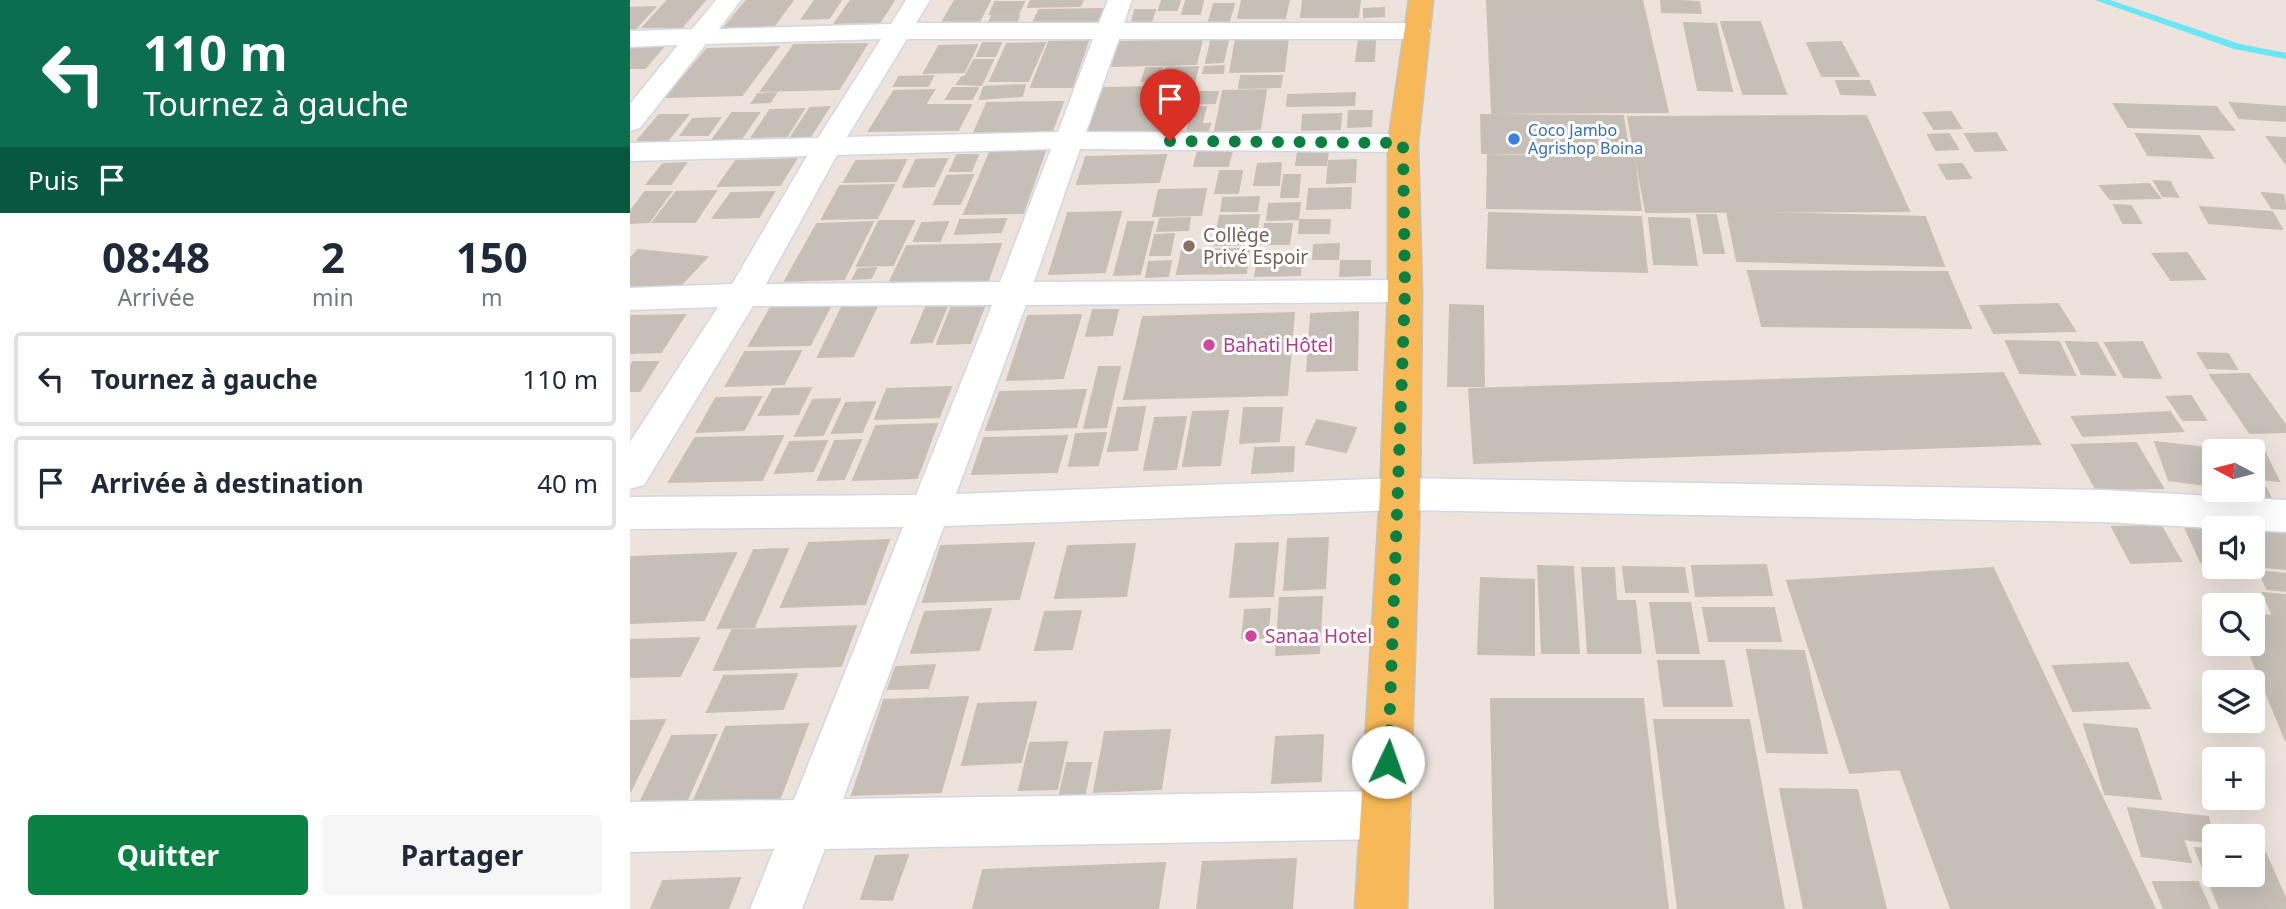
<!DOCTYPE html>
<html lang="fr">
<meta charset="utf-8">
<style>
body{margin:0;font-family:"Noto Sans",sans-serif;background:#f6f6f7;color:#1f2937;height:100vh;display:flex;flex-direction:column;font-size:26px;white-space:nowrap}
*{box-sizing:border-box;margin:0}
p{font-size:23px;color:#747a83}
.icon{flex:none;width:38px;height:38px;fill:none;stroke:currentColor;stroke-width:2;stroke-linecap:round;stroke-linejoin:round}
.map{position:relative;flex:1;overflow:hidden}
.panel{display:flex;flex-direction:column;background:#fff;width:630px}
.panel>*{flex:none}
.top-card{background:#0b6e4f;color:#fff;overflow:hidden}
.needle{width:46px;rotate:277deg}
.controls{position:absolute;left:1572px;top:439px;display:grid;gap:14px}
.controls a{display:grid;place-items:center;width:63px;height:63px;border-radius:7px;background:#fff;box-shadow:0 7px 28px #0002;font-size:35px}
.pin{position:absolute;display:grid;place-items:center;width:60px;height:60px;color:#fff;margin:-72px -30px;border-radius:50% 50% 50% 0;rotate:-45deg;box-shadow:0 0 7px #0007}
.pin .icon{rotate:45deg}
.me{position:absolute;width:77px;margin:-38px;rotate:3deg;stroke-linejoin:round;filter:drop-shadow(0 0 5px #0008)}
.turn{display:flex;align-items:center;gap:24px;height:147px;padding:0 28px;font-size:32px}
.turn .icon{width:91px;height:91px;stroke-width:2.5}
.turn b{display:block;font-size:49px;line-height:60px}
.then{display:flex;align-items:center;height:66px;padding:0 28px;background:#0003;gap:14px;font-size:26px}
.eta{display:flex;justify-content:space-evenly;align-items:center;height:119px;text-align:center}
.eta b{font-size:42px;font-weight:700;line-height:49px}
.action{display:flex;gap:14px;margin-top:auto;padding:14px 28px}
.action a{flex:1;height:80px;border-radius:7px;background:#0b8043;color:#fff;font-size:28px;font-weight:700;line-height:80px;text-align:center}
.action a+a{background:#f6f6f7;color:#1f2937}
ul{padding:0;list-style:none}
li{display:flex;align-items:center;gap:21px;height:94px;margin:0 14px 10px;padding:0 14px;border:4px solid #e0e1e3;border-radius:7px}
li div{flex:1}
li b{display:block;font-size:26px}
li em{font-style:normal}
main{display:flex;flex:1;min-height:0}
.map>svg:first-child{display:block}
.lines{fill:none;stroke-linecap:round;stroke-linejoin:round}
.stream{fill:#6ae6f4;fill-rule:evenodd}
.building{fill:#c6bfb8;stroke:#c9bfb6;stroke-width:2}
.minor-casing{stroke:#d1d8e4;stroke-width:3}
.major-casing{stroke:#c4c4c4;stroke-width:3}
.minor{fill:#fff;fill-rule:evenodd}
.major{fill:#f7b857;fill-rule:evenodd}
.route{stroke:#0b8043;stroke-width:12;stroke-dasharray:0 21.6}
.shop-dot{fill:#3f7fe0;stroke:#fff;stroke-width:2.5}
.education-dot{fill:#8d6e63;stroke:#fff;stroke-width:2.5}
.hotel-dot{fill:#d1479c;stroke:#fff;stroke-width:2.5}
.labels{text-anchor:middle;dominant-baseline:central;stroke-width:6;stroke-linejoin:round;paint-order:stroke}
.far-shop-label{font-size:16px;fill:#366cbe;stroke:#fff;text-anchor:start}
.education-label{font-size:19px;fill:#785e54;stroke:#fff;text-anchor:start}
.hotel-label{font-size:19px;fill:#b23c85;stroke:#fff;text-anchor:start}
</style>
<main>
<section class="panel">
<div class="top-card">
<div class="turn"><svg class="icon" aria-label="left" viewBox="0 0 24 24"><path d="M17 20v-9H6M10 6l-5 5 5 5"/></svg><div><b>110 m</b>Tournez à gauche</div></div>
<div class="then">Puis<svg class="icon" aria-label="arrive" viewBox="0 0 24 24"><path d="M6 21V4h12l-3 4 3 4H6"/></svg></div>
</div>
<div class="eta">
<div><b>08:48</b><p>Arrivée</p></div>
<div><b>2</b><p>min</p></div>
<div><b>150</b><p>m</p></div>
</div>
<ul>
<li><svg class="icon" aria-label="left" viewBox="0 0 24 24"><path d="M17 20v-9H6M10 6l-5 5 5 5"/></svg><div><b>Tournez à gauche</b></div><em>110 m</em></li>
<li><svg class="icon" aria-label="arrive" viewBox="0 0 24 24"><path d="M6 21V4h12l-3 4 3 4H6"/></svg><div><b>Arrivée à destination</b></div><em>40 m</em></li>
</ul>
<div class="action"><a>Quitter</a><a>Partager</a></div>
</section>
<div class="map">
<svg width="1656" height="909" viewBox="0 0 1656 909">
<rect width="100%" height="100%" fill="#ede3dc"/>
<g class="lines">
<!-- stream -->
<path class="stream" d="M1465 0H1480L1610 44 1656 53V59L1604 49Z"/>
</g>
<!-- building -->
<g class="building">
<path d="M38 0H75L52 27H13Z"/>
<path d="M117 0H163L143 27 94 28Z"/>
<path d="M185 0H211L199 18 172 19Z"/>
<path d="M221 0H264L250 22 205 23Z"/>
<path d="M325 0H360L349 22 312 23Z"/>
<path d="M401 0H453L450 6 398 7Z"/>
<path d="M532 0H550L547 10H529Z"/>
<path d="M612 0H659L655 18H608Z"/>
<path d="M673 0H730L728 17H671Z"/>
<path d="M857 0H1012L1038 112 862 113Z"/>
<path d="M1031 0 1069 2 1071 13 1032 12Z"/>
<path d="M556 1H573L570 14H552Z"/>
<path d="M365 2H394L388 14H360Z"/>
<path d="M584 4H604L599 21H579Z"/>
<path d="M25 7 6 28H0V8Z"/>
<path d="M754 8V16L734 17V9Z"/>
<path d="M472 9 467 22 403 23 409 10Z"/>
<path d="M505 10H525L521 22H502Z"/>
<path d="M362 16H389L386 24H358Z"/>
<path d="M1091 22H1130L1156 94H1113Z"/>
<path d="M1054 23 1086 24 1102 91 1068 90Z"/>
<path d="M658 38 654 71 600 72 606 39Z"/>
<path d="M729 39H745L744 61H726Z"/>
<path d="M572 40 566 64 482 66 490 42Z"/>
<path d="M458 41 442 87H401L419 42Z"/>
<path d="M581 41H598L593 62 576 63Z"/>
<path d="M1211 42 1229 76H1192L1177 43Z"/>
<path d="M353 43H371L365 56H347Z"/>
<path d="M415 43 398 81H360L377 44Z"/>
<path d="M237 44 209 89 131 91 164 45Z"/>
<path d="M347 45 334 72 294 73 309 46Z"/>
<path d="M0 46H34L15 68H0Z"/>
<path d="M148 47 112 95 37 97 77 49Z"/>
<path d="M344 60H363L356 75H336Z"/>
<path d="M594 66 593 73H573L575 67Z"/>
<path d="M568 67 564 83 532 84 536 68Z"/>
<path d="M516 68H532L528 81H512Z"/>
<path d="M303 76 298 86H264L269 77Z"/>
<path d="M611 76H652L650 87 609 88Z"/>
<path d="M332 77H355L351 85 327 84Z"/>
<path d="M1206 81H1239L1245 95 1211 94Z"/>
<path d="M395 85 392 96 350 99 354 87Z"/>
<path d="M527 87 522 106H550L543 133 457 134 473 88Z"/>
<path d="M537 87H558L555 101 533 102Z"/>
<path d="M323 88H348L342 99H316Z"/>
<path d="M304 90 295 105H341L328 130 239 131 264 91Z"/>
<path d="M636 90 630 129 585 131 593 91Z"/>
<path d="M560 92H588L585 103 557 104Z"/>
<path d="M146 93 140 102 122 103 128 94Z"/>
<path d="M725 93 724 105 657 106 658 95Z"/>
<path d="M433 102 422 131 344 133 357 103Z"/>
<path d="M1600 103 1656 107V121L1609 118Z"/>
<path d="M1484 104 1586 107 1604 130 1498 127Z"/>
<path d="M199 107 180 137H161L180 108Z"/>
<path d="M576 107 572 122H554L557 108Z"/>
<path d="M174 109 157 136 122 137 140 110Z"/>
<path d="M719 111H742L741 126 718 127Z"/>
<path d="M1321 112 1331 128 1304 129 1294 113Z"/>
<path d="M102 113H129L111 139H83Z"/>
<path d="M711 114 710 129 672 130 673 115Z"/>
<path d="M29 115H58L38 140H8Z"/>
<path d="M851 115 993 116 999 153H852Z"/>
<path d="M1236 116 1279 211 1016 212 998 117Z"/>
<path d="M90 118 78 135H51L63 119Z"/>
<path d="M559 124H580L577 133H557Z"/>
<path d="M1366 133 1376 150 1345 151 1335 134Z"/>
<path d="M1319 134 1328 149 1306 150 1298 135Z"/>
<path d="M1506 134 1569 136 1583 158 1518 155Z"/>
<path d="M1637 137 1656 138V164Z"/>
<path d="M415 151 393 213 334 214 360 152Z"/>
<path d="M568 151H602L598 166H564Z"/>
<path d="M668 152H698L696 165H666Z"/>
<path d="M327 155H348L341 171H320Z"/>
<path d="M536 155 529 182 447 184 456 157Z"/>
<path d="M858 155 1004 158 1011 210 857 208Z"/>
<path d="M166 159 150 185 88 186 106 161Z"/>
<path d="M317 159 304 186 273 187 286 160Z"/>
<path d="M276 160 266 181 214 182 226 161Z"/>
<path d="M726 160 725 182 697 183 699 161Z"/>
<path d="M56 163 41 184H17L33 164Z"/>
<path d="M651 163 649 185H624L628 164Z"/>
<path d="M1332 164 1341 178 1317 179 1309 165Z"/>
<path d="M590 171H612L608 193H585Z"/>
<path d="M343 175 330 204H304L317 176Z"/>
<path d="M654 175H670L668 197H651Z"/>
<path d="M1524 181 1540 182 1548 197 1533 196Z"/>
<path d="M1519 184 1530 198 1480 199 1470 186Z"/>
<path d="M264 185 247 218 192 219 210 186Z"/>
<path d="M721 188 720 208 677 209 679 189Z"/>
<path d="M576 189 571 215 523 216 529 190Z"/>
<path d="M86 191 65 222H23L46 192Z"/>
<path d="M15 192H41L19 222 0 223V212Z"/>
<path d="M144 192 129 217 83 218 101 193Z"/>
<path d="M1632 193 1653 195 1656 209 1642 208Z"/>
<path d="M629 197 627 211H591L593 198Z"/>
<path d="M670 203 668 219 637 220 639 204Z"/>
<path d="M1484 205 1501 206 1511 223H1493Z"/>
<path d="M1570 207 1642 212 1652 229 1579 223Z"/>
<path d="M491 212 475 272 419 274 438 213Z"/>
<path d="M1097 212 1295 217 1314 266 1107 261Z"/>
<path d="M859 213 1011 217 1017 272 857 268Z"/>
<path d="M629 215 625 244 584 245 590 216Z"/>
<path d="M1067 215H1086L1094 253H1074Z"/>
<path d="M560 218 558 230 527 231 530 219Z"/>
<path d="M1019 218 1059 219 1067 265 1024 264Z"/>
<path d="M376 219 371 232 325 234 330 220Z"/>
<path d="M670 220H700L699 233H669Z"/>
<path d="M249 221H284L263 265 227 266Z"/>
<path d="M243 222 214 279 155 281 187 224Z"/>
<path d="M318 222 310 241H284L292 223Z"/>
<path d="M498 222H523L510 274 484 275Z"/>
<path d="M635 224H662L659 244H631Z"/>
<path d="M544 234 540 255H520L525 235Z"/>
<path d="M371 244 356 286 257 288 277 246Z"/>
<path d="M709 244 708 259H683L684 245Z"/>
<path d="M619 249 616 273 547 274 552 250Z"/>
<path d="M8 250 77 257 46 290 0 285V259Z"/>
<path d="M671 252 670 275 625 276 629 254Z"/>
<path d="M1557 253 1575 279 1541 280 1523 254Z"/>
<path d="M541 261 538 276 516 277 519 262Z"/>
<path d="M711 261H740V275L710 276Z"/>
<path d="M246 268 241 278 223 279 228 269Z"/>
<path d="M1118 271 1317 272 1341 328 1132 326Z"/>
<path d="M202 303 180 345 119 346 143 304Z"/>
<path d="M1428 304 1445 331 1364 333 1350 306Z"/>
<path d="M820 305 853 306 854 386H818Z"/>
<path d="M247 306 223 356 188 357 212 307Z"/>
<path d="M317 306 302 342 281 343 296 307Z"/>
<path d="M354 307 340 343 307 344 321 308Z"/>
<path d="M463 310H488L482 335 456 336Z"/>
<path d="M728 312 727 370 677 371 681 314Z"/>
<path d="M664 313 657 395 494 399 513 317Z"/>
<path d="M55 315 31 352 0 353V316Z"/>
<path d="M451 315 433 378 377 380 398 316Z"/>
<path d="M1376 341 1429 342 1445 375 1390 373Z"/>
<path d="M1436 342 1467 343 1485 375 1452 374Z"/>
<path d="M1512 342 1531 378 1494 377 1475 343Z"/>
<path d="M171 351 154 384 96 386 115 352Z"/>
<path d="M1568 353 1598 354 1607 369 1577 368Z"/>
<path d="M3 362H28L10 391H0V367Z"/>
<path d="M469 367H490L476 427 454 428Z"/>
<path d="M1373 373 1410 444 844 463 839 389Z"/>
<path d="M1619 374 1656 426V432L1620 433 1580 375Z"/>
<path d="M321 387 309 417 245 419 257 389Z"/>
<path d="M181 388 168 414 129 415 143 389Z"/>
<path d="M456 390 446 427 356 430 370 392Z"/>
<path d="M1561 396 1576 420H1553L1537 397Z"/>
<path d="M131 397 114 430 67 432 86 398Z"/>
<path d="M210 399 193 435 165 436 183 400Z"/>
<path d="M245 402 232 432 202 433 216 403Z"/>
<path d="M515 407 507 450 478 451 488 408Z"/>
<path d="M614 408H652L649 441 610 443Z"/>
<path d="M598 411 590 465 553 466 563 412Z"/>
<path d="M1540 412 1553 431 1453 436 1442 417Z"/>
<path d="M556 417 546 469 514 470 525 418Z"/>
<path d="M687 420 726 428 716 452 676 444Z"/>
<path d="M307 424 287 478 223 480 246 426Z"/>
<path d="M476 433 468 465 439 466 446 434Z"/>
<path d="M153 436 132 480 39 482 65 438Z"/>
<path d="M437 436 427 472 342 474 354 438Z"/>
<path d="M231 440 214 479 188 480 205 441Z"/>
<path d="M197 441 183 471 145 473 160 442Z"/>
<path d="M1525 442 1577 448 1584 466V486L1539 480Z"/>
<path d="M1506 443 1533 488 1466 489 1442 445Z"/>
<path d="M1581 445 1634 451 1649 481 1622 478V452H1584Z"/>
<path d="M664 447 663 471 622 473 625 448Z"/>
<path d="M1622 487 1636 488 1647 511 1620 508 1611 490H1622Z"/>
<path d="M1554 525 1617 528H1584V563L1571 562Z"/>
<path d="M1531 526 1551 561 1501 563 1482 527Z"/>
<path d="M1622 529 1653 531 1656 536V569L1622 566Z"/>
<path d="M698 538 695 588 654 590 658 539Z"/>
<path d="M259 540 235 604 151 607 179 543Z"/>
<path d="M404 543 389 599 293 602 311 546Z"/>
<path d="M648 543 643 596 600 597 606 544Z"/>
<path d="M505 544 496 596 425 598 438 546Z"/>
<path d="M158 549 124 627 88 628 124 550Z"/>
<path d="M106 553 74 620 0 623V557Z"/>
<path d="M1136 565 1142 595 1066 596 1062 566Z"/>
<path d="M908 566 943 567 949 653H912Z"/>
<path d="M993 567 1054 568 1058 592H996Z"/>
<path d="M952 568H984L986 601H1005L1011 653H958Z"/>
<path d="M1363 568 1525 909H1321L1270 769 1220 773 1157 581Z"/>
<path d="M1629 571 1656 574V591L1637 589Z"/>
<path d="M851 578 904 580V655L848 654Z"/>
<path d="M1633 593 1656 595V741L1616 644H1622V614L1643 616Z"/>
<path d="M692 597 689 653 646 655 650 598Z"/>
<path d="M1020 603H1060L1069 653H1027Z"/>
<path d="M1073 608H1144L1151 641H1079Z"/>
<path d="M361 609 349 650 281 653 295 612Z"/>
<path d="M640 609 637 638H612L615 610Z"/>
<path d="M451 611 442 649 405 650 415 612Z"/>
<path d="M226 626 211 666 84 670 102 630Z"/>
<path d="M69 638 50 676 0 677V640Z"/>
<path d="M1117 650 1174 651 1197 753 1137 752Z"/>
<path d="M1028 661H1094L1102 706H1034Z"/>
<path d="M1498 663 1520 708 1443 711 1423 666Z"/>
<path d="M305 665 298 688 258 689 266 667Z"/>
<path d="M167 674 153 709 77 712 94 676Z"/>
<path d="M338 697 311 792 222 795 254 700Z"/>
<path d="M861 699H1013L1038 909H865Z"/>
<path d="M406 702 391 762 332 765 348 704Z"/>
<path d="M35 720 0 792V721Z"/>
<path d="M1024 720H1119L1154 909H1048Z"/>
<path d="M178 724 150 798 64 800 96 727Z"/>
<path d="M1454 724 1507 729 1531 799 1475 794Z"/>
<path d="M540 730 531 789 464 792 475 732Z"/>
<path d="M86 735 56 802 10 803 42 736Z"/>
<path d="M693 735 691 781 642 783 646 737Z"/>
<path d="M437 742 427 789 389 790 400 743Z"/>
<path d="M437 763H461L454 798H429Z"/>
<path d="M1150 789 1227 790 1256 909H1174Z"/>
<path d="M1498 808 1578 817 1584 843 1553 839 1561 862 1512 856Z"/>
<path d="M1565 848 1584 849V875H1622V851L1635 852 1656 900V909H1590Z"/>
<path d="M278 855 262 900 231 899 246 856Z"/>
<path d="M666 859 662 909H567L573 862Z"/>
<path d="M535 863 528 909H343L353 870Z"/>
<path d="M110 878 98 909H21L33 881Z"/>
<path d="M1523 882H1568L1580 909H1534Z"/>
</g>
<g class="lines">
<defs>
<path id="minor" d="M86 0H111L89 29 261 24 276 0H300L286 23H469L478 0H502L494 23H788L797 26 801 31 797 36 788 39H489L456 132 773 134 783 137 788 143 783 149 773 152 450 149 404 282 775 280 787 283 792 291 787 299 775 302 396 305 326 494 770 478 1473 490 1656 500V532L1473 522 770 510 314 526 213 799 756 791 773 798 781 815 773 832 756 839 195 849 172 909H120L144 849 0 852V802L164 800 273 527 0 529V497L286 495 362 305 123 306 14 485 0 489V442L88 307 0 310V288L102 284 177 156 0 161V143L188 138 251 39 76 44 10 128 0 131V104L48 45 0 47V31L62 29ZM277 39H463L428 132 217 137ZM421 149 370 282 136 284 207 155Z"/>
<path id="major" d="M779 0H803L788 143 792 291 790 494 777 909H725L750 494 758 291V143Z"/>
</defs>
<!-- minor casing -->
<use href="#minor" class="minor-casing"/>
<!-- major casing -->
<use href="#major" class="major-casing"/>
<!-- minor -->
<use href="#minor" class="minor"/>
<!-- major -->
<use href="#major" class="major"/>
</g>
<g class="lines">
<!-- route -->
<path class="route" d="M540 141 773 143 775 291 758 762"/>
</g>
<!-- markers -->
<circle class="shop-dot" cx="884" cy="139" r="7"/>
<circle class="education-dot" cx="559" cy="246" r="7"/>
<g class="hotel-dot">
<circle cx="579" cy="345" r="7"/>
<circle cx="621" cy="636" r="7"/>
</g>
<g class="labels">
<!-- far-shop labels -->
<g class="far-shop-label">
<text x="898" y="130">Coco Jambo<tspan x="898" dy="18">Agrishop Boina</tspan></text>
</g>
<!-- education labels -->
<g class="education-label">
<text x="573" y="235">Collège<tspan x="573" dy="22">Privé Espoir</tspan></text>
</g>
<!-- hotel labels -->
<g class="hotel-label">
<text x="593" y="345">Bahati Hôtel</text>
<text x="635" y="636">Sanaa Hotel</text>
</g>
</g>
</svg>
<div class="controls">
<a><svg class="needle" viewBox="-14 -14 28 28"><path d="M0-13l5 13h-10z" fill="#e53935"/><path d="M0 13l5-13h-10z" fill="#747a83"/></svg></a>
<a><svg class="icon" aria-label="sound" viewBox="0 0 24 24"><path d="M4 9h4l5-4v14l-5-4H4zM17 9q2 3 0 6"/></svg></a>
<a><svg class="icon" aria-label="search" viewBox="0 0 24 24"><circle cx="10" cy="10" r="6"/><path d="M15 15l6 6"/></svg></a>
<a><svg class="icon" aria-label="layers" viewBox="0 0 24 24"><path d="M12 4l9 5-9 5-9-5zM3 14l9 5 9-5"/></svg></a>
<a>+</a>
<a>−</a>
</div>
<div class="pin" style="left:540px;top:141px;background:#d93025"><svg class="icon" aria-label="arrive" viewBox="0 0 24 24"><path d="M6 21V4h12l-3 4 3 4H6"/></svg></div>
<svg class="me" style="left:758px;top:762px" viewBox="-20 -20 40 40"><circle r="19" fill="#fff"/><path d="M0-13L10 11 0 6-10 11z" fill="#0b8043"/></svg>
</div>
</main>
